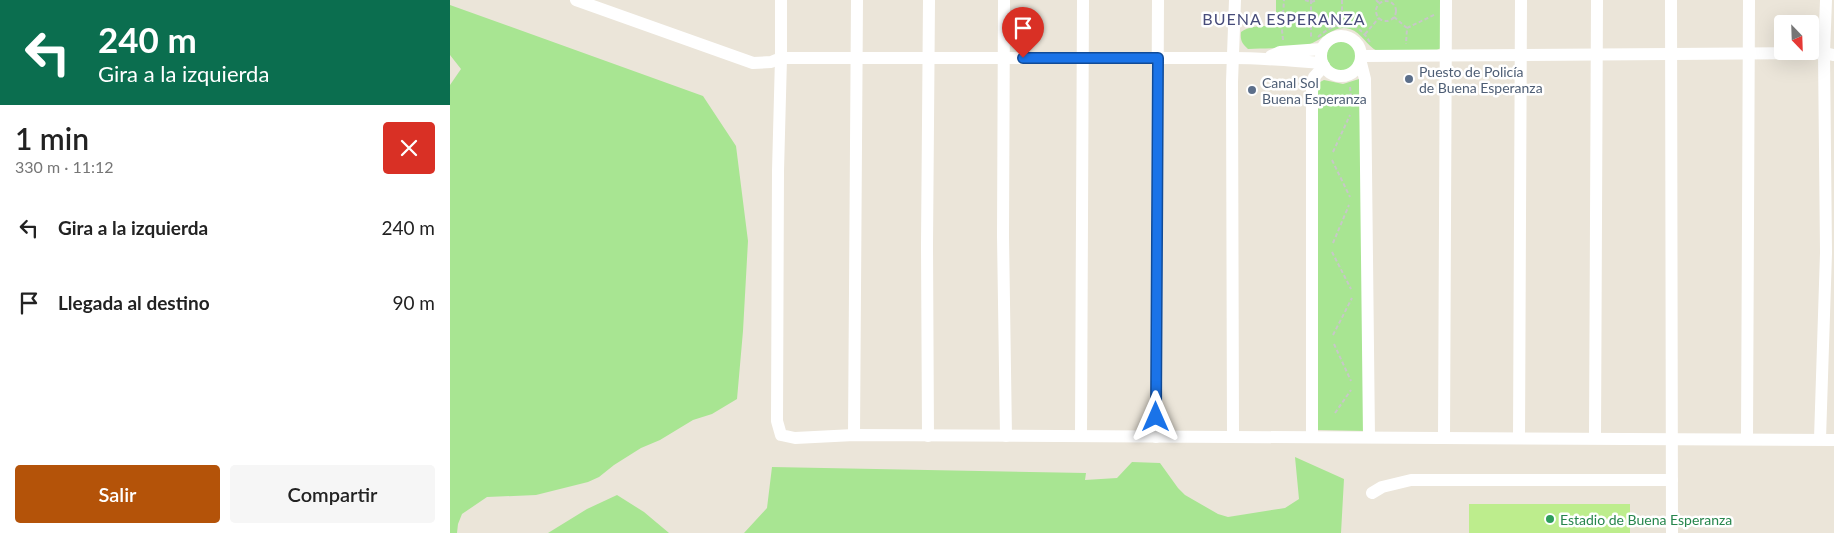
<!DOCTYPE html>
<html lang="es">
<meta charset="utf-8">
<style>
body{margin:0;font-family:Lato,sans-serif;background:#f6f6f6;color:#222;height:100vh;display:flex;flex-direction:column;font-size:19px;white-space:nowrap}
*{box-sizing:border-box;margin:0}
p{font-size:16px;color:#767676}
.icon{flex:none;width:28px;height:28px;fill:none;stroke:currentColor;stroke-width:2;stroke-linecap:round;stroke-linejoin:round}
.map{position:relative;flex:1;overflow:hidden}
.side{display:flex;flex-direction:column;background:#fff;width:450px}
.side>*{flex:none}
.banner{background:#0b6e4f;color:#fff;overflow:hidden}
.needle{width:32px;rotate:157deg}
.controls{position:absolute;left:1324px;top:15px;display:grid;gap:10px}
.controls a{display:grid;place-items:center;width:45px;height:45px;border-radius:5px;background:#fff;box-shadow:0 5px 20px #0002;font-size:25px}
.pin{position:absolute;display:grid;place-items:center;width:42px;height:42px;color:#fff;margin:-51px -21px;border-radius:50% 50% 50% 0;rotate:-45deg;box-shadow:0 0 5px #0007}
.pin .icon{rotate:45deg}
.me{position:absolute;width:55px;margin:-28px;rotate:0deg;stroke-linejoin:round;filter:drop-shadow(0 0 4px #0008)}
.turn{display:flex;align-items:center;gap:18px;height:105px;padding:0 15px;font-size:22px}
.turn .icon{width:65px;height:65px;stroke-width:2.5}
.turn b{display:block;font-size:35px;line-height:42px}
.round{display:grid;place-items:center;flex:none;width:52px;height:52px;border-radius:5px;background:#f6f6f6}
.summary{display:flex;align-items:center;justify-content:space-between;height:85px;padding:0 15px}
h1{font-size:30px;font-weight:600;line-height:38px}
.primary-button{display:flex;gap:10px;margin-top:auto;padding:10px 15px}
.primary-button a{flex:1;height:58px;border-radius:5px;background:#b45309;color:#fff;font-size:20px;font-weight:600;line-height:58px;text-align:center}
.primary-button a+a{background:#f6f6f6;color:#222}
ul{padding:0;list-style:none}
li{display:flex;align-items:center;gap:15px;height:75px;padding:0 15px}
li div{flex:1}
li b{display:block;font-size:19px}
li em{font-style:normal}
main{display:flex;flex:1;min-height:0}
.map>svg:first-child{display:block}
.green{fill:#a8e592}
.pitch{fill:#bded8d}
.lines{fill:none;stroke-linecap:round;stroke-linejoin:round}
.path{stroke:#c7c7c7;stroke-width:2;stroke-dasharray:4 2.5;stroke-linecap:butt}
.minor{stroke:#fff;stroke-width:12}
.route-casing{stroke:#114b97;stroke-width:12}
.route{stroke:#1a73e8;stroke-width:9}
.service-dot{fill:#5c6f8a;stroke:#fff;stroke-width:2}
.leisure-dot{fill:#2e9e5b;stroke:#fff;stroke-width:2}
.labels{text-anchor:middle;dominant-baseline:central;stroke-width:5;stroke-linejoin:round;paint-order:stroke}
.service-label{font-size:14px;fill:#4e5e75;stroke:#fff;text-anchor:start}
.leisure-label{font-size:14px;fill:#27864d;stroke:#fff;text-anchor:start}
.quarter-label{font-size:16px;letter-spacing:1px;fill:#474c7a;stroke:#fff}
</style>
<main>
<section class="side">
<div class="banner">
<div class="turn"><svg class="icon" aria-label="left" viewBox="0 0 24 24"><path d="M17 20v-9H6M10 6l-5 5 5 5"/></svg><div><b>240 m</b>Gira a la izquierda</div></div>
</div>
<div class="summary"><div><h1>1 min</h1><p>330 m · 11:12</p></div><a class="round" style="background:#d93025;color:#fff"><svg class="icon" aria-label="close" viewBox="0 0 24 24"><path d="M6 6l12 12M18 6L6 18"/></svg></a></div>
<ul>
<li><svg class="icon" aria-label="left" viewBox="0 0 24 24"><path d="M17 20v-9H6M10 6l-5 5 5 5"/></svg><div><b>Gira a la izquierda</b></div><em>240 m</em></li>
<li><svg class="icon" aria-label="arrive" viewBox="0 0 24 24"><path d="M6 21V4h12l-3 4 3 4H6"/></svg><div><b>Llegada al destino</b></div><em>90 m</em></li>
</ul>
<div class="primary-button"><a>Salir</a><a>Compartir</a></div>
</section>
<div class="map">
<svg width="1384" height="533" viewBox="0 0 1384 533">
<rect width="100%" height="100%" fill="#ebe5d9"/>
<!-- green -->
<g class="green">
<path d="M826 0H993L991 48 985 51H927C916 45 912 33 900 29 883 24 873 41 857 45 840 49 817 48 798 49 792 44 790 40 791 32 800 25 815 26 826 26Z"/>
<path d="M0 5 253 96 286 146 298 241 293 331 287 399 262 414 243 420 210 440 191 448 164 465 149 477 138 482 86 495 37 497 12 514 8 524 7 533H0V85L11 69 0 55Z"/>
<circle cx="892" cy="57" r="16"/>
<path d="M909 79 917 431 867 430 868 83 874 80 893 84Z"/>
<path d="M845 457 894 479 891 533H294L317 508 322 467 636 473 635 480 667 478 682 462 710 463 728 488 735 495 768 514 778 517 835 508 849 499Z"/>
<path d="M167 495 194 512 219 533H98L137 509Z"/>
</g>
<!-- pitch -->
<rect class="pitch" x="1019" y="504" width="161" height="29"/>
<g class="lines">
<!-- path -->
<g class="path">
<path d="M855 0 861 2 867 0"/>
<path d="M861 0V38"/>
<path d="M892 0V24"/>
<path d="M926 0 930 4"/>
<circle cx="936" cy="11" r="10"/>
<path d="M944 17 957 28 956 44"/>
<path d="M957 28 986 14"/>
<path d="M915 34 929 18"/>
<path d="M868 37C889 19 907 19 921 44"/>
<path d="M833 40 832 30 834 0"/>
<path d="M900 87 902 106"/>
<path d="M883 152 900 115"/>
<path d="M882 160 900 197"/>
<path d="M883 243 899 205"/>
<path d="M882 252 901 289"/>
<path d="M883 335 902 298"/>
<path d="M884 344 901 381"/>
<path d="M885 413 901 390"/>
</g>
<!-- minor -->
<g class="minor">
<path d="M126 0 303 63 321 62 331 58H783C813 58 842 61 872 63"/>
<path d="M331 0V58L328 171 327 421 331 435 345 438 404 435 1384 440"/>
<path d="M554 0 553 236 556 436"/>
<path d="M1221 0 1222 533"/>
<circle cx="891" cy="56" r="20"/>
<path d="M821 56 830 52 872 49"/>
<path d="M912 56 1374 53 1384 55"/>
<path d="M911 63 915 79 919 437"/>
<path d="M404 435 407 0"/>
<path d="M478 436 477 245 479 0"/>
<path d="M631 436 633 0"/>
<path d="M706 437 708 0"/>
<path d="M783 437 782 82 785 0"/>
<path d="M862 437V89L864 77 874 66"/>
<path d="M994 438 996 0"/>
<path d="M1069 438 1071 0"/>
<path d="M1145 438 1147 0"/>
<path d="M1297 439 1299 0"/>
<path d="M1370 439 1376 253 1374 53 1376 0"/>
<path d="M922 493 932 487 961 480H1222"/>
</g>
</g>
<g class="lines">
<defs>
<path id="route" d="M573 58H708L706 417"/>
</defs>
<!-- route casing -->
<use href="#route" class="route-casing"/>
<!-- route -->
<use href="#route" class="route"/>
</g>
<!-- markers -->
<g class="service-dot">
<circle cx="959" cy="79" r="5"/>
<circle cx="802" cy="90" r="5"/>
</g>
<circle class="leisure-dot" cx="1100" cy="519" r="5"/>
<g class="labels">
<!-- service labels -->
<g class="service-label">
<text x="969" y="71">Puesto de Policía<tspan x="969" dy="16">de Buena Esperanza</tspan></text>
<text x="812" y="82">Canal Sol<tspan x="812" dy="16">Buena Esperanza</tspan></text>
</g>
<!-- leisure labels -->
<g class="leisure-label">
<text x="1110" y="519">Estadio de Buena Esperanza</text>
</g>
<!-- quarter labels -->
<g class="quarter-label">
<text x="834" y="18">BUENA ESPERANZA</text>
</g>
</g>
</svg>
<div class="controls">
<a><svg class="needle" viewBox="-14 -14 28 28"><path d="M0-13l5 13h-10z" fill="#e53935"/><path d="M0 13l5-13h-10z" fill="#767676"/></svg></a>
</div>
<div class="pin" style="left:573px;top:58px;background:#d93025"><svg class="icon" aria-label="arrive" viewBox="0 0 24 24"><path d="M6 21V4h12l-3 4 3 4H6"/></svg></div>
<svg class="me" style="left:706px;top:417px" viewBox="-20 -20 40 40"><path d="M0-17L14 15 0 8-14 15z" fill="#1a73e8" stroke="#fff" stroke-width="4"/></svg>
</div>
</main>
